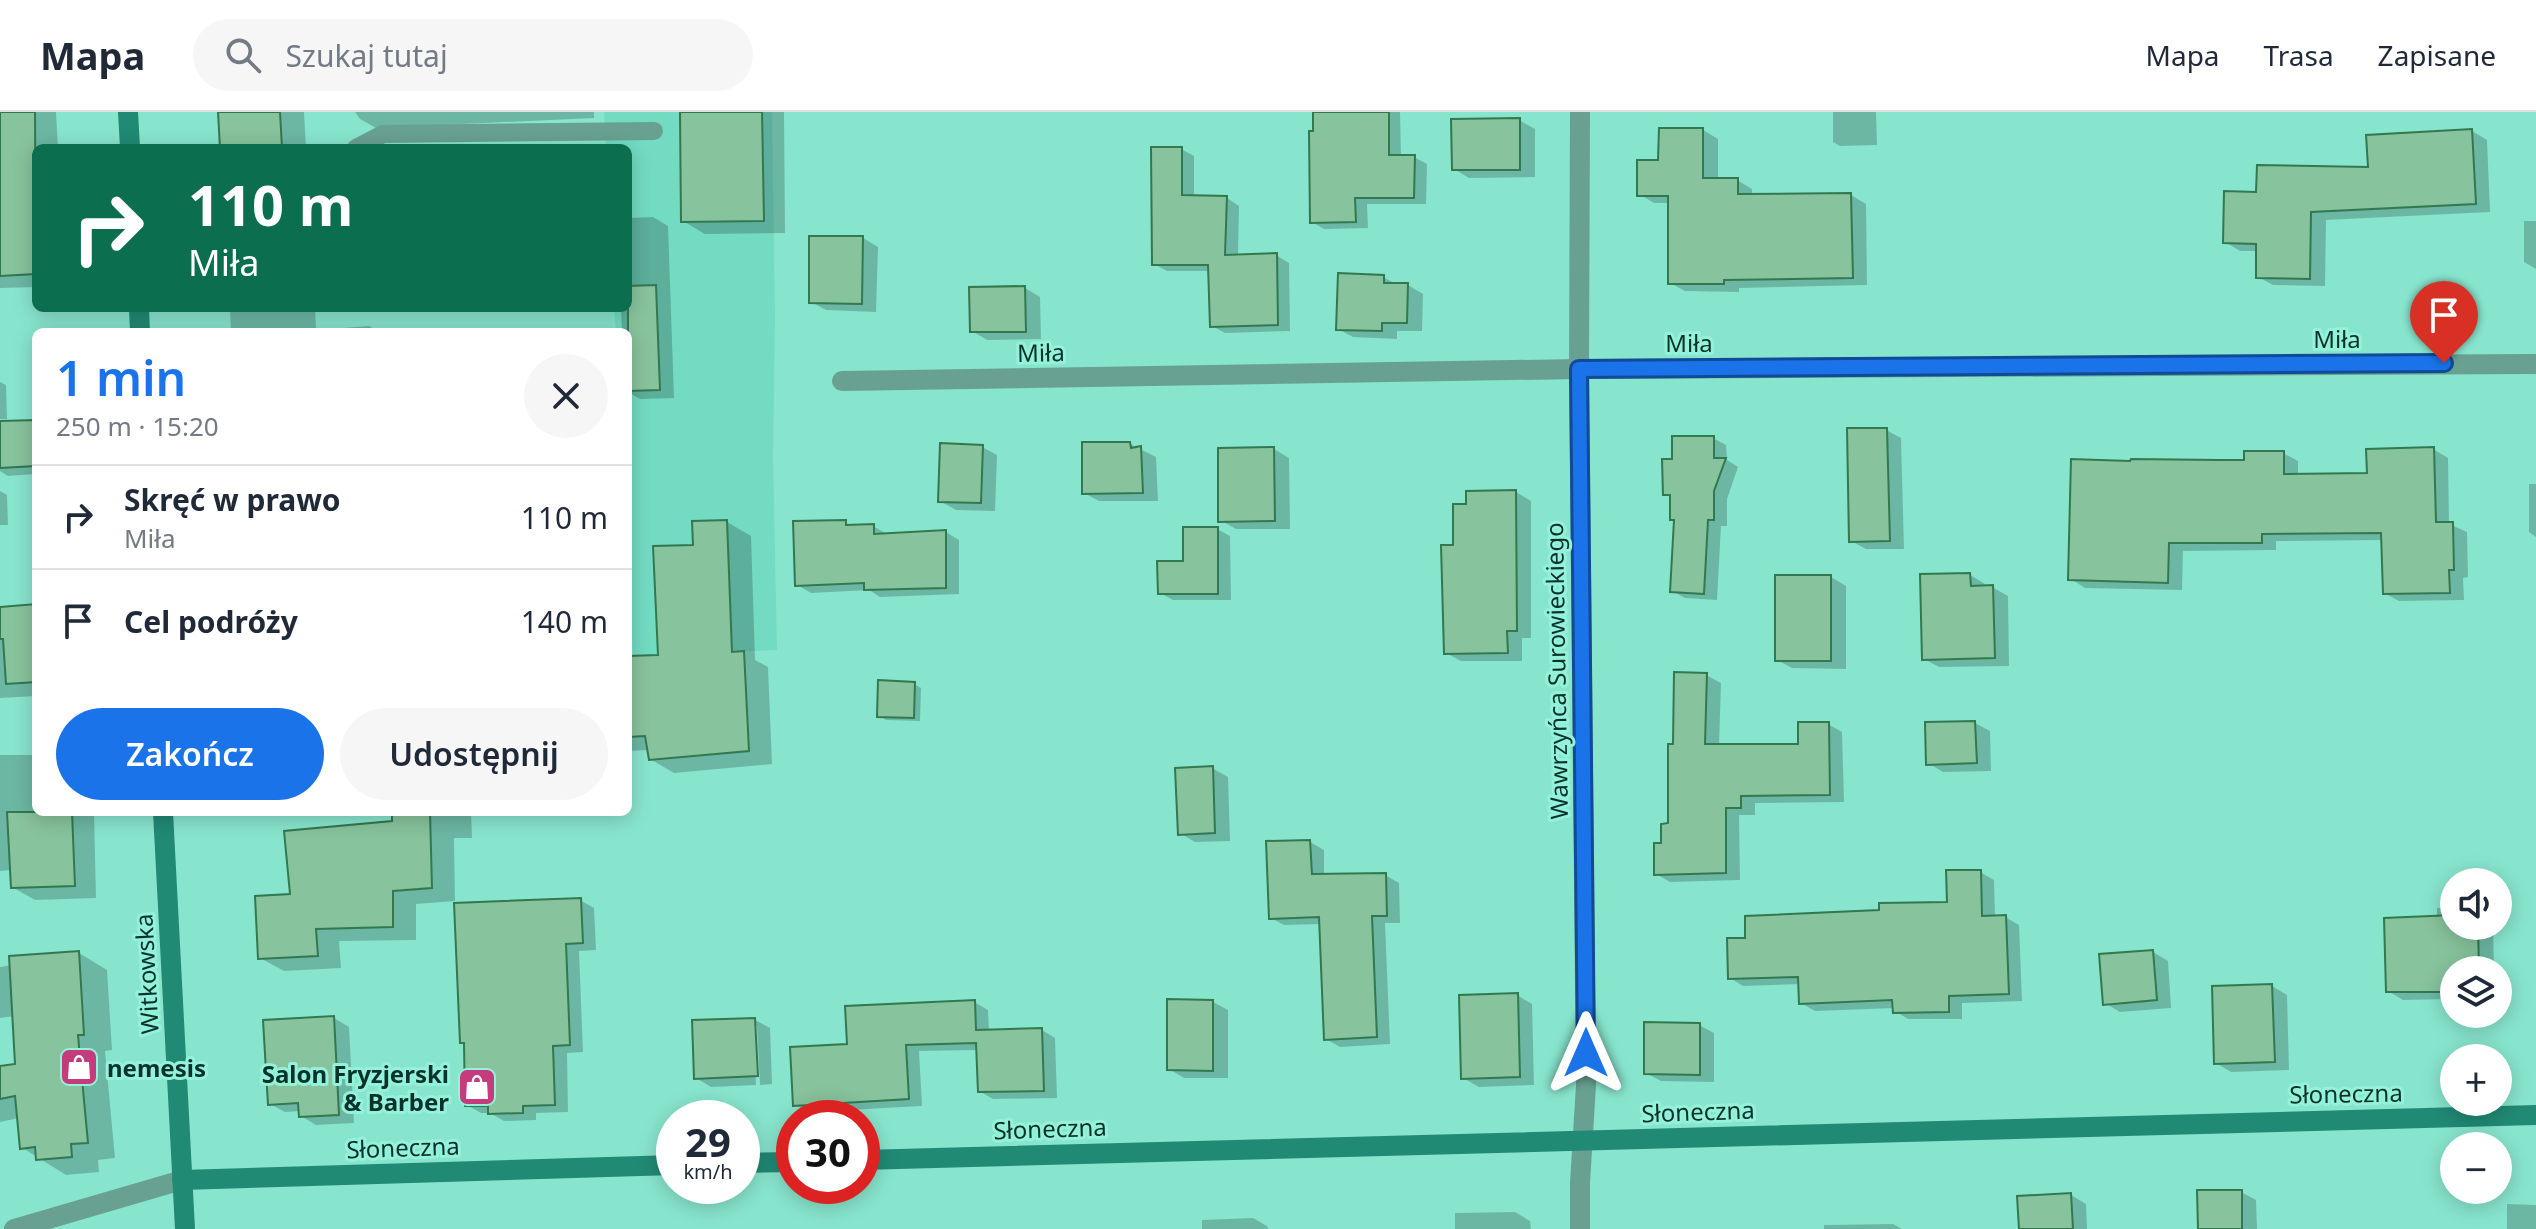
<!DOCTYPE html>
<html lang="pl">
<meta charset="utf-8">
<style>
body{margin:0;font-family:"Noto Sans",sans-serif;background:#f6f6f7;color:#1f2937;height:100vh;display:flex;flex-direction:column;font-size:30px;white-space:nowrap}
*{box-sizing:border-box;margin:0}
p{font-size:26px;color:#747a83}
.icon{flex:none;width:44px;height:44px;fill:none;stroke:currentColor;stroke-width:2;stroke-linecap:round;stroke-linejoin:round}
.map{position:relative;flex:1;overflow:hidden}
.drawer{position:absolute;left:32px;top:216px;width:600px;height:488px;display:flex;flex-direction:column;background:#fff;border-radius:12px;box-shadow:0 4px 20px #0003}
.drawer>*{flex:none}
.top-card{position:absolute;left:32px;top:32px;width:600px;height:168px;border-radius:12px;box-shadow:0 4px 20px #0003;background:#0b6e4f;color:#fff;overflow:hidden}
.controls{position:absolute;left:2440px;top:756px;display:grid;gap:16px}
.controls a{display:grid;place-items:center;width:72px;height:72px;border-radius:50%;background:#fff;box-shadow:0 4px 20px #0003;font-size:40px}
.speed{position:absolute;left:656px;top:988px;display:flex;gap:16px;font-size:40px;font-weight:700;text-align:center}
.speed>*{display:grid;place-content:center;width:104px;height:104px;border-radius:50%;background:#fff;box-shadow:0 4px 20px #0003;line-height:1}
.speed small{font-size:20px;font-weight:400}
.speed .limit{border:12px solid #d22;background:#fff;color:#111}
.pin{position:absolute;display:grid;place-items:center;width:68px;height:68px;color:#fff;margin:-82px -34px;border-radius:50% 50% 50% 0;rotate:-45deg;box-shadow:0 0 8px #0007}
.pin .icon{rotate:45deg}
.me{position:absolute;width:88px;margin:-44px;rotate:0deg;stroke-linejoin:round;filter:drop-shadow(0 0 6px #0008)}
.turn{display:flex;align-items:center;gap:28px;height:168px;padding:0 24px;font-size:36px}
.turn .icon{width:104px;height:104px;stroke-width:2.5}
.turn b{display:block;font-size:56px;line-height:68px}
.round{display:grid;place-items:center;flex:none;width:84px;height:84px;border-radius:42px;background:#f6f6f7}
.overview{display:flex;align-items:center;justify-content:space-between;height:136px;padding:0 24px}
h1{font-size:48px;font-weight:600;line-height:60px;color:#1a73e8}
.action{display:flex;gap:16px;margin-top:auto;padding:16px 24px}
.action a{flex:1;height:92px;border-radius:48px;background:#1a73e8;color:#fff;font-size:32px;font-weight:600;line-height:92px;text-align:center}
.action a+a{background:#f6f6f7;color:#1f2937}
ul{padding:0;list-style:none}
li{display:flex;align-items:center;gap:24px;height:104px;padding:0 24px;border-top:2px solid #e0e1e3}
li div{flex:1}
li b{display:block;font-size:30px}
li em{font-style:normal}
header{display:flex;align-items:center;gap:48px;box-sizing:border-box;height:112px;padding:0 40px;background:#fff;border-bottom:2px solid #e0e1e3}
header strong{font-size:38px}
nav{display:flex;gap:44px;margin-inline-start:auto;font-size:28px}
.search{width:560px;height:72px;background:#f6f6f7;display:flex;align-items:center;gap:20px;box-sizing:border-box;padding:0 28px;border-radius:44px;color:#747a83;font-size:30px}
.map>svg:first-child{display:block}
.built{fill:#72dbc2}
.shadow{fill:#0003}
.building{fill:#87c39d;stroke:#327850;stroke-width:2}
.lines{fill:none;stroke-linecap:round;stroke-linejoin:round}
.lane{stroke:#68a192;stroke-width:18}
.street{stroke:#68a192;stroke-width:20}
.secondary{stroke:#218a75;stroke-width:20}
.route-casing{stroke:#114b97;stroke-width:20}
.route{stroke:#1a73e8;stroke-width:14}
.labels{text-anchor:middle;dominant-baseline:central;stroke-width:6;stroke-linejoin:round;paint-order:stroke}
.street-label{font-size:24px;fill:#09332a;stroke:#95f2da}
.poi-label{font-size:24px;font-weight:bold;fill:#09332a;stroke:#95f2da;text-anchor:start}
</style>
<header>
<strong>Mapa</strong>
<div class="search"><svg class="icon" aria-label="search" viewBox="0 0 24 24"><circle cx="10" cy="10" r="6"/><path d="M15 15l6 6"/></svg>Szukaj tutaj</div>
<nav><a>Mapa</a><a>Trasa</a><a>Zapisane</a></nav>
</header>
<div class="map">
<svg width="2536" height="1117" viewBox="0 0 2536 1117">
<rect width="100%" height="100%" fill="#88e5cd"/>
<!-- built -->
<path class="built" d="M604 0H772L775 205 773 345 777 538 633 544 628 442V220H616L614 196H628V36H606Z"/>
<!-- shadow -->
<g class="shadow">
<path d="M0 0H56L58 36H36V175L0 176Z"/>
<path d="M220 0H304L306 36H222Z"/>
<path d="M355 0H594V6L376 16 360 7Z"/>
<path d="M707 0H784L785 121 705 122 683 109Z"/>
<path d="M1315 0H1400L1401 45H1414L1427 52 1426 92H1367L1368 116 1324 117 1312 110Z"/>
<path d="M1833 0H1876L1877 33 1840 34 1833 30Z"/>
<path d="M1519 8 1535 17V65L1469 66 1454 57Z"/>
<path d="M1703 18 1718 27V68H1737L1752 77V84L1851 83 1866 92 1867 173 1739 176V180L1685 179 1670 171V91H1654L1639 82 1660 50Z"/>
<path d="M2472 19 2487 28 2490 100 2326 108 2325 174 2273 173 2258 165V139H2240L2225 130 2258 82 2370 57Z"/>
<path d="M1181 37 1194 44V85L1227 86 1239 94 1238 144 1276 143 1289 151 1290 219 1225 221 1212 214 1211 159H1167L1154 152Z"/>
<path d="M653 105 668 114 674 286 640 287 628 280V220H622L621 196H628V106Z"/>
<path d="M2524 109H2536V157L2524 150Z"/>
<path d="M863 126 878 135 876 200 826 198 811 190Z"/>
<path d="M1383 165 1398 173H1408L1423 182 1422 219H1397V227L1353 225 1338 217Z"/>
<path d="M1025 176 1040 185 1041 227 987 228 972 219Z"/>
<path d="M230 196H315L316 218 369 214 379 220H231Z"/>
<path d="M0 270 6 273 7 307H0Z"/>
<path d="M36 310V362L8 364 0 359V311Z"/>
<path d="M1886 318 1901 326 1904 437H1866L1851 429Z"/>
<path d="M1713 326 1726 333 1727 348 1738 355 1727 387V414H1721L1717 488 1685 486 1672 479 1676 409 1672 407V386L1665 382 1674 349Z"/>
<path d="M1130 332 1156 345 1158 389H1099L1084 381Z"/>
<path d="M982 335 997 343 995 399 956 398 940 389Z"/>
<path d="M1274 337 1289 346 1290 417H1236L1220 408Z"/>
<path d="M2433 337 2448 346 2449 412 2467 420 2468 465 2463 466 2464 488 2399 489 2384 481 2383 428 2276 429V438L2183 439 2182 478 2085 476 2071 467 2246 349 2283 341 2298 349V364L2369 363Z"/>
<path d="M2529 372H2536V425L2529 420Z"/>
<path d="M0 379 7 383 8 413H0Z"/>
<path d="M1516 380 1531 389V526H1522V549H1461L1446 541 1455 435 1468 394Z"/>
<path d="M727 410 751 424 755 548 768 555 772 652 674 661 650 647 649 638 628 639V546L660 545 695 435Z"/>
<path d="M845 410 852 415 873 414 887 422 946 420 959 428V482L880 485 869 478 811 481 797 473Z"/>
<path d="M1217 417 1230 424 1231 488H1173L1160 481Z"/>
<path d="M1970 463 1985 472V476L1992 475 2008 484 2009 554 1939 555 1924 547Z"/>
<path d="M1831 465 1846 474V557L1792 556 1777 548Z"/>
<path d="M36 494V584L0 586V496Z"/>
<path d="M1706 563 1721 571 1719 634H1800L1828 612 1842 620 1844 690 1755 691V703H1739L1740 768 1670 770 1656 762 1662 733 1670 713 1675 634Z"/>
<path d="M914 572 921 576 920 609 886 608 879 604Z"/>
<path d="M1975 611 1990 619 1991 659 1943 660 1928 651Z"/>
<path d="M0 643H36V700H94L96 786 35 788 12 775V758L0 759Z"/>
<path d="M1212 656 1228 665 1230 729 1195 730 1180 721Z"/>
<path d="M394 700H471L472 726H454L455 789 416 792V828L339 829 341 856 284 859 260 846 292 784 394 711Z"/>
<path d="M1310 730 1324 738V764L1385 763 1399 771 1400 811H1385L1390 932 1340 935 1326 927 1321 812 1284 813 1271 806Z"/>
<path d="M1980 760 1994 768 1995 805H2005L2019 813 2022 889 1962 891V907H1908L1895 899V896L1815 899 1801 891V872L1743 874 1730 866 1747 828 1881 800 1949 792Z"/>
<path d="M580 788 594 796 596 838 579 839 583 940 567 941 568 1000 536 1001V1008L504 1009 490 1001H481L467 993 466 932 462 930Z"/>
<path d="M2437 796H2454V814H2493L2494 858H2454V890L2450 887 2403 888 2388 879 2437 806Z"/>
<path d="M2153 840 2168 849 2171 896 2120 900 2105 891Z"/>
<path d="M79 841 107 858 112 938 105 939 115 1046 98 1048 99 1060 66 1063 21 1035 19 1006 0 1010V959L18 954 15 904 0 906V855Z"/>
<path d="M2272 874 2287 883 2289 958 2231 960 2216 951Z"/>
<path d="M1517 883 1532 892 1534 973 1479 975 1463 966Z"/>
<path d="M974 890 988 898 989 920 1042 918 1055 926 1057 986 993 987 979 979 978 938 919 939 922 994 809 1000 795 993 849 933Z"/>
<path d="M1213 890 1228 898V966H1184L1169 957Z"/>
<path d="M334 906 349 915 354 1011 316 1013 301 1004V999L285 1000 270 992Z"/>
<path d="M755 908 770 916 772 972 760 973 757 914H753L756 973 711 975 696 966Z"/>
<path d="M1699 913 1714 921V970L1661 969 1646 961Z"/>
<path d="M2241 1080 2256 1088 2257 1117H2200Z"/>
<path d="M2071 1083 2086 1092 2087 1117H2021Z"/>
<path d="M2507 1092 2536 1093V1117H2507Z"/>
<path d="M1515 1100 1530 1109 1531 1117H1455V1101Z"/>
<path d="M1253 1106 1267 1114 1268 1117H1202V1108Z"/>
<path d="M1893 1112 1902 1117H1824V1113Z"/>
</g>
<!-- building -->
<g class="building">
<path d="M0 0H35L36 162 0 164Z"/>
<path d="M218 0H280L282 36H220Z"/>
<path d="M680 0H762L764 109 681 110Z"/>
<path d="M1313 0H1389V43H1415L1414 86H1355L1356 110 1310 111 1309 19H1313Z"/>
<path d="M1520 6V58H1452L1451 7Z"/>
<path d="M1659 16H1703V66H1738V82L1851 81 1853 166 1724 168V172H1668V84H1637V48H1658Z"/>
<path d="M2472 17 2476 92 2311 100 2310 167 2256 166V132L2223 131 2224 79 2256 80 2257 53 2368 55 2366 23Z"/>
<path d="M1151 35H1182V83L1227 84 1225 143 1277 141 1278 213 1210 215 1208 153H1152Z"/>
<path d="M809 124H863L862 192 809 191Z"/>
<path d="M1338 161 1384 163V171H1408L1407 211H1382V219L1336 218Z"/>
<path d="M656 173 660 278 628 279V174Z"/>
<path d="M1025 174 1026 220H970L969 175Z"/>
<path d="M36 308V354L0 356V309Z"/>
<path d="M1847 316H1887L1890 429 1849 430Z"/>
<path d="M1672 324H1714V346H1726L1714 379V408H1708L1704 482 1670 480 1674 408H1670V383H1663L1662 347H1672Z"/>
<path d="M1082 330H1130L1131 336 1141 334 1143 381 1082 382Z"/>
<path d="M940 331 983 333 981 391 938 390Z"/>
<path d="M1274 335 1275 409 1218 410V336Z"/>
<path d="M2434 335 2436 410H2453L2454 458H2449L2450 481 2383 482 2381 421 2262 422V431H2169L2168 471 2068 468 2071 347 2130 349 2131 347 2220 348H2244V339H2284V362L2367 361 2366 337Z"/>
<path d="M1516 378 1517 519H1507L1508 541 1444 542 1441 433H1453V392H1466V379Z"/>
<path d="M727 408 732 540 744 539 749 639 649 648 645 624 628 625V544L658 543 653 434 693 433 692 409Z"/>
<path d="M846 408V413L874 412V422L946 418V476L864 478V471L795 474 793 409Z"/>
<path d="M1183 415H1218V482H1158L1157 449H1183Z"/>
<path d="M1970 461 1971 474 1993 473 1995 546 1922 548 1920 462Z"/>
<rect x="1775" y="463" width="56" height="86"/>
<path d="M36 492V570L6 572 3 527H0V495Z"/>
<path d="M1674 560 1707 561 1705 632H1798V610H1829L1830 683 1741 684V696H1726V761L1654 763V731H1661V712L1668 711V632H1673Z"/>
<path d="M878 568 915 570 914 606 877 605Z"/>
<path d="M1975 609 1977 651 1926 653 1925 610Z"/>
<path d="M1213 654 1215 721 1178 723 1175 656Z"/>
<path d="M7 700H72L75 774 11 776Z"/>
<path d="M392 700H430L432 776 393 779V815L316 817 318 844 258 847 255 784 290 782 284 719 392 709Z"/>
<path d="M1310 728 1312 762 1386 761 1387 804H1372L1377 925 1324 928 1319 805 1269 807 1266 729Z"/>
<path d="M1946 758H1981L1982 804 2006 803 2009 882 1949 884V900L1893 901 1892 888 1799 892 1798 865 1728 867 1727 826H1745V804L1879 798V791L1947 790Z"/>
<path d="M581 786 583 831 566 832 570 933 553 934 555 993 523 994V1001L488 1002V994H465L464 931H460L454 791Z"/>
<path d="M2454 803V814H2478L2479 858H2454V880H2386L2384 806Z"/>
<path d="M2153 838 2157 888 2103 893 2099 842Z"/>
<path d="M79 839 84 923H78L80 946H90L94 964 82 967 88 1031 71 1032 72 1045 36 1048 35 1035 20 1037 15 984 0 987V954L15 952 9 844Z"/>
<path d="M2272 872 2275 950 2214 952 2212 874Z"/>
<path d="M1518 881 1520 965 1461 967 1459 883Z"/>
<path d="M1167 887 1213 888V959L1167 958Z"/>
<path d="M975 888 976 918 1042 916 1044 979 978 980 976 931 906 933 909 987 793 994 790 935 847 932 845 894Z"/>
<path d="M334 904 339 1003 299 1005 298 991 268 993 263 908Z"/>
<path d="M755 906 758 964 694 967 692 908Z"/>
<path d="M1644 910 1700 911V963L1644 962Z"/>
<path d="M2197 1078H2242V1117H2198Z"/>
<path d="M2071 1081 2073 1117H2019L2017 1084Z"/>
</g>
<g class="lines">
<!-- lane -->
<path class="lane" d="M356 36 383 22 654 19"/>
<!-- street -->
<g class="street">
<path d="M842 269 1579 257 2536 252"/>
<path d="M14 1117 182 1068"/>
<path d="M1580 1117V1071L1586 973 1579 257 1580 0"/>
</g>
<!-- secondary -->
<g class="secondary">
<path d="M128 0 130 36"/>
<path d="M139 196 140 220"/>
<path d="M163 700 185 1117"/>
<path d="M862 1048 2536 1003"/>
<path d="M742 1051 794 1050"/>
<path d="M182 1068 674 1053"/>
</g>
</g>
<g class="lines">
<defs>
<path id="route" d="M1586 941 1579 257 2444 251"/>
</defs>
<!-- route casing -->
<use href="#route" class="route-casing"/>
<!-- route -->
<use href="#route" class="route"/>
</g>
<!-- icons -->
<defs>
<symbol id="shop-square" viewBox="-11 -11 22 22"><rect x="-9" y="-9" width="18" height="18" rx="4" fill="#c43c7b" stroke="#95f2da"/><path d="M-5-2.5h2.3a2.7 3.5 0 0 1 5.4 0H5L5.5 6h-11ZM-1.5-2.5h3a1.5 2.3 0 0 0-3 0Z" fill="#fff"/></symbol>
</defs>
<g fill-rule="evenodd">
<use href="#shop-square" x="57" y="933" width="44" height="44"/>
<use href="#shop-square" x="455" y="953" width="44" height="44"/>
</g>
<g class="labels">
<!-- street labels -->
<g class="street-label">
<text x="2337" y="226">Miła</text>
<text x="1689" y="230">Miła</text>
<text transform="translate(1041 240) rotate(-1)">Miła</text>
<text transform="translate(1556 559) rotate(-91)">Wawrzyńca Surowieckiego</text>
<text transform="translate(146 862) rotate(-93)">Witkowska</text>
<text transform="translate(2346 981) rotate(-1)">Słoneczna</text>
<text transform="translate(1698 999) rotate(-2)">Słoneczna</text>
<text transform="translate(1050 1016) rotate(-2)">Słoneczna</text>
<text transform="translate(403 1035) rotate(-2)">Słoneczna</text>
</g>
<!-- poi labels -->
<g class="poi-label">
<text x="107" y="955">nemesis</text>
<text x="449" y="961" text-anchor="end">Salon Fryzjerski<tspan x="449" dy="28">&amp; Barber</tspan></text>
</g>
</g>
</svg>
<div class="controls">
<a><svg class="icon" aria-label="sound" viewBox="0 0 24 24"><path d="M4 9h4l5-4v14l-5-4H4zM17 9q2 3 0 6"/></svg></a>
<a><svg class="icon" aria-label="layers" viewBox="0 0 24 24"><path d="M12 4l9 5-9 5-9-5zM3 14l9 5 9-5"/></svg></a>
<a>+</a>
<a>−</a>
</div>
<div class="speed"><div>29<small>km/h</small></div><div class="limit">30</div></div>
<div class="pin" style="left:2444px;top:251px;background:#d93025"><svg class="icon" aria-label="arrive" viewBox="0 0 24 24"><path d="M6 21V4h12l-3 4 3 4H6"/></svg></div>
<svg class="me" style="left:1586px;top:941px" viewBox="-20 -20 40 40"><path d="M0-17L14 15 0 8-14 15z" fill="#1a73e8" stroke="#fff" stroke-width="4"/></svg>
<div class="top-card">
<div class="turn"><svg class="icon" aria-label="right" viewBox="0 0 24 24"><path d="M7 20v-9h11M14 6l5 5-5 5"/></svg><div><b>110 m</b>Miła</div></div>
</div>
<section class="drawer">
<div class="overview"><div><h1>1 min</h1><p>250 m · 15:20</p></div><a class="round"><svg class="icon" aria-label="close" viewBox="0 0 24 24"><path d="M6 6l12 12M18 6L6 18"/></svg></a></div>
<ul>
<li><svg class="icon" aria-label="right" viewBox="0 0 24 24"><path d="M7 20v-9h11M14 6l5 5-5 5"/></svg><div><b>Skręć w prawo</b><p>Miła</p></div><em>110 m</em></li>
<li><svg class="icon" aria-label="arrive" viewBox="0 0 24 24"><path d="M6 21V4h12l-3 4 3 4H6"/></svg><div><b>Cel podróży</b></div><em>140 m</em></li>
</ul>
<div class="action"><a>Zakończ</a><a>Udostępnij</a></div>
</section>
</div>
